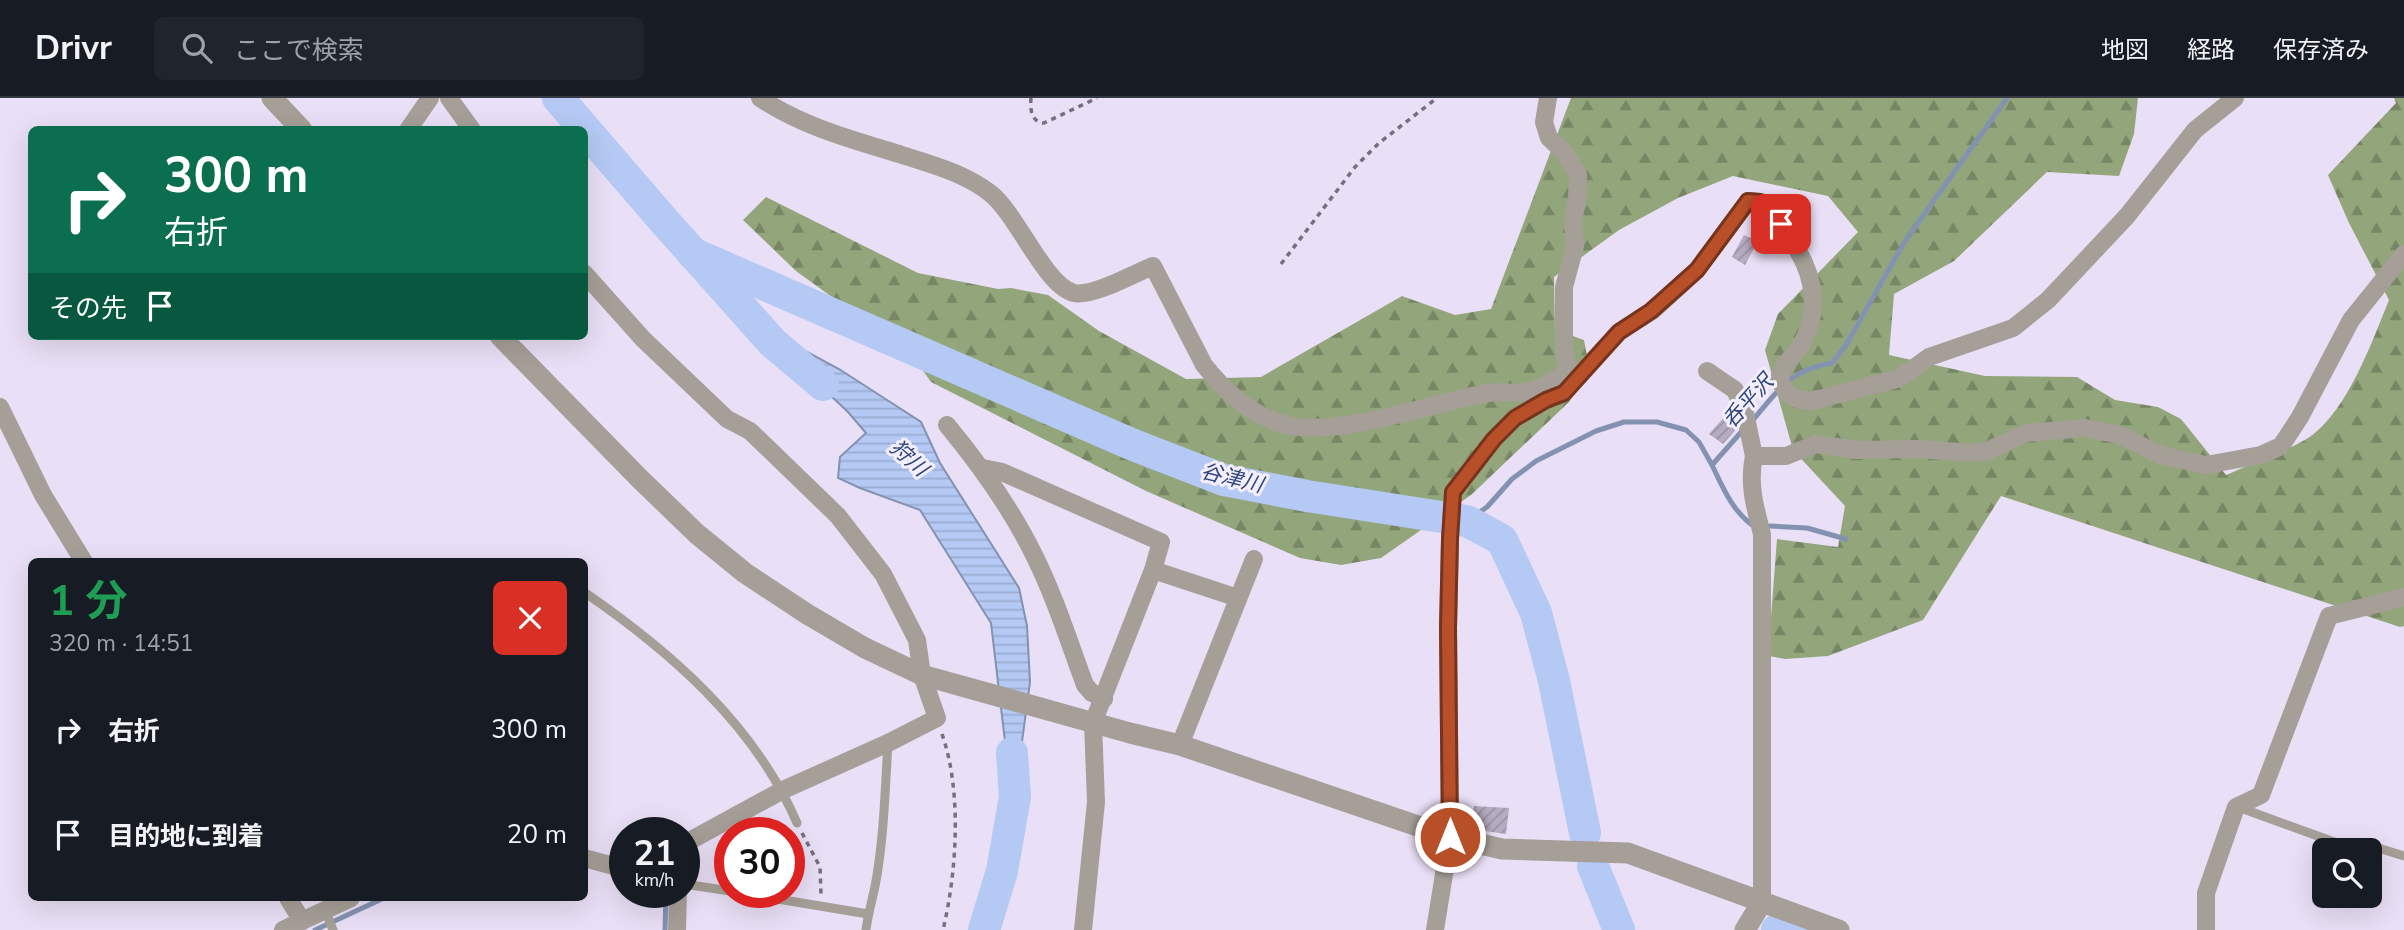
<!DOCTYPE html>
<html lang="ja">
<meta charset="utf-8">
<style>
body{margin:0;font-family:"Nunito Sans","Noto Sans JP",sans-serif;background:#20242c;color:#f1f3f6;height:100vh;display:flex;flex-direction:column;font-size:26px;white-space:nowrap}
*{box-sizing:border-box;margin:0}
p{font-size:23px;color:#9ea1a6}
.icon{flex:none;width:38px;height:38px;fill:none;stroke:currentColor;stroke-width:2;stroke-linecap:round;stroke-linejoin:round}
.map{position:relative;flex:1;overflow:hidden}
.sheet{position:absolute;left:28px;top:460px;width:560px;height:343px;display:flex;flex-direction:column;background:#171b24;border-radius:10px;box-shadow:0 7px 28px #0002}
.sheet>*{flex:none}
.top-card{position:absolute;left:28px;top:28px;width:560px;height:214px;border-radius:10px;box-shadow:0 7px 28px #0002;background:#0b6e4f;color:#fff;overflow:hidden}
.tools{position:absolute;left:2312px;top:740px;display:grid;gap:14px}
.tools a{display:grid;place-items:center;width:70px;height:70px;border-radius:10px;background:#171b24;box-shadow:0 7px 28px #0002;font-size:35px}
.speed{position:absolute;left:609px;top:719px;display:flex;gap:14px;font-size:35px;font-weight:700;text-align:center}
.speed>*{display:grid;place-content:center;width:91px;height:91px;border-radius:50%;background:#171b24;box-shadow:0 7px 28px #0002;line-height:1}
.speed small{font-size:18px;font-weight:400}
.speed .limit{border:10px solid #d22;background:#fff;color:#111}
.pin{position:absolute;display:grid;place-items:center;width:60px;height:60px;color:#fff;margin:-30px;border-radius:14px;box-shadow:0 4px 10px #0006}
.me{position:absolute;width:77px;margin:-38px;rotate:0deg;stroke-linejoin:round;filter:drop-shadow(0 0 5px #0008)}
.turn{display:flex;align-items:center;gap:24px;height:147px;padding:0 21px;font-size:32px}
.turn .icon{width:91px;height:91px;stroke-width:2.5}
.turn b{display:block;font-size:49px;line-height:60px}
.then{display:flex;align-items:center;height:66px;padding:0 21px;background:#0003;gap:14px;font-size:26px}
.round{display:grid;place-items:center;flex:none;width:74px;height:74px;border-radius:10px;background:#20242c}
.head{display:flex;align-items:center;justify-content:space-between;height:119px;padding:0 21px}
h1{font-size:42px;font-weight:700;line-height:52px;color:#1e9e55}
ul{padding:0;list-style:none}
li{display:flex;align-items:center;gap:21px;height:105px;padding:0 21px}
li div{flex:1}
li b{display:block;font-size:26px}
li em{font-style:normal}
header{display:flex;align-items:center;gap:42px;box-sizing:border-box;height:98px;padding:0 35px;background:#171b24;border-bottom:2px solid #363941}
header strong{font-size:33px}
nav{display:flex;gap:38px;margin-inline-start:auto;font-size:24px}
.search{width:490px;height:63px;background:#20242c;display:flex;align-items:center;gap:18px;box-sizing:border-box;padding:0 24px;border-radius:10px;color:#9ea1a6;font-size:26px}
.map>svg:first-child{display:block}
.forest{fill:url(#forest-firs)}
.water{fill:url(#water-rules);stroke:#8492b1;stroke-width:2}
.lines{fill:none;stroke-linecap:round;stroke-linejoin:round}
.stream{stroke:#8492b1;stroke-width:5}
.river{stroke:#b4c9f3;stroke-width:32}
.building{fill:url(#building-hatch)}
.path{stroke:#756f7e;stroke-width:3.5;stroke-dasharray:5 5;stroke-linecap:butt}
.service{stroke:#a69f97;stroke-width:9}
.minor{stroke:#a69f97;stroke-width:18}
.tertiary{stroke:#a69f97;stroke-width:21}
.route-casing{stroke:#77331b;stroke-width:18}
.route{stroke:#b74f29;stroke-width:12}
.labels{text-anchor:middle;dominant-baseline:central;stroke-width:6;stroke-linejoin:round;paint-order:stroke}
.water-label{font-size:21px;font-style:italic;fill:#2e477b;stroke:#f4eefc}
</style>
<header>
<strong>Drivr</strong>
<div class="search"><svg class="icon" aria-label="search" viewBox="0 0 24 24"><circle cx="10" cy="10" r="6"/><path d="M15 15l6 6"/></svg>ここで検索</div>
<nav><a>地図</a><a>経路</a><a>保存済み</a></nav>
</header>
<div class="map">
<svg width="2404" height="832" viewBox="0 0 2404 832">
<defs>
<pattern id="forest-firs" width="22" height="20" patternUnits="userSpaceOnUse" patternTransform="scale(1.75)"><rect width="22" height="20" fill="#93a67b"/><path d="M5 1l3.5 6h-7zM16 11l3.5 6h-7z" fill="#778664"/></pattern>
<pattern id="water-rules" width="6" height="5" patternUnits="userSpaceOnUse" patternTransform="scale(1.75)"><rect width="6" height="5" fill="#b4c9f3"/><path d="M0 2.5h6" fill="none" stroke="#9aacd0"/></pattern>
<pattern id="building-hatch" width="6" height="6" patternUnits="userSpaceOnUse" patternTransform="scale(1.75)"><rect width="6" height="6" fill="#b6acc2"/><path d="M-1 1l2-2M0 6l6-6M5 7l2-2" fill="none" stroke="#9c93a6"/></pattern>
</defs>
<rect width="100%" height="100%" fill="#e9dff6"/>
<!-- forest -->
<path class="forest" d="M1571 0H2138L2134 36 2119 78 2047 74 1954 163 1894 196 1889 257 1985 278 2077 279 2115 302 2158 309 2181 321 2226 377C2250 366 2291 352 2311 338 2348 311 2372 244 2389 202L2349 125 2328 77 2396 5 2394 0H2404V528L2400 529 2001 398 1923 522 1828 558 1785 561 1768 558 1777 441 1838 449 1845 408 1793 352 1765 252 1778 216 1858 134 1828 98 1733 78 1678 100 1619 132 1554 179 1555 232 1584 242 1587 258 1582 282 1569 304 1471 397 1381 460 1341 467 1300 460 1146 393 931 284 912 257 796 173 743 122 766 99 918 175 998 191 1011 190 1048 197 1099 233 1186 281 1261 279 1402 198 1455 217 1491 211Z"/>
<!-- water -->
<path class="water" d="M762 233 796 248 839 271 921 324 940 365 1019 490 1027 528 1030 584 1013 711 991 525 920 412 860 390 838 380 840 359 866 335 848 314Z"/>
<g class="lines">
<!-- stream -->
<g class="stream">
<path d="M1752 323C1779 292 1789 272 1832 265L1846 247 1905 143 2007 0"/>
<path d="M1712 367C1723 390 1732 412 1752 427"/>
<path d="M1467 423 1487 409 1512 381 1536 363 1596 333 1624 324H1657L1686 332 1699 344 1712 367 1743 332"/>
<path d="M1770 428 1807 430 1846 441"/>
<path d="M315 832 384 800"/>
<path d="M665 832 666 794"/>
</g>
<!-- river -->
<g class="river">
<path d="M558 0 665 124 773 245 823 287"/>
<path d="M692 155 1131 346 1224 382 1307 398 1467 423 1502 442 1536 515 1554 583 1585 735"/>
<path d="M1593 768 1619 832"/>
<path d="M984 832 1002 773 1015 699 1012 655"/>
<path d="M1777 832C1790 825 1803 827 1816 832"/>
</g>
</g>
<!-- building -->
<g class="building">
<path d="M1744 137 1758 143 1745 167 1732 159Z"/>
<path d="M1727 316 1740 327 1723 346 1709 336Z"/>
<path d="M1474 708 1509 710 1506 736 1471 731Z"/>
</g>
<g class="lines">
<!-- path -->
<g class="path">
<path d="M1031 0C1030 11 1031 24 1044 25L1097 0"/>
<path d="M1281 166 1355 69 1379 45 1437 0"/>
<path d="M258 463 259 464"/>
<path d="M942 636C962 693 957 773 943 832"/>
<path d="M802 735 820 769 821 796"/>
</g>
<!-- service -->
<g class="service">
<path d="M584 494C670 553 755 627 797 725"/>
<path d="M2238 709 2337 745 2375 749 2404 758"/>
<path d="M684 786 730 793"/>
<path d="M736 794 868 816"/>
<path d="M325 812 333 832"/>
<path d="M866 832C868 815 873 800 876 783 884 738 885 692 888 645"/>
</g>
<!-- minor -->
<g class="minor">
<path d="M449 0 472 32"/>
<path d="M760 0C803 29 853 42 902 57 933 67 964 75 990 95 1018 117 1045 188 1074 195 1093 199 1135 175 1153 168L1204 267C1223 291 1249 315 1279 325 1334 343 1431 304 1489 295 1501 293 1514 296 1526 294 1541 291 1556 281 1569 273"/>
<path d="M408 32 430 0"/>
<path d="M584 175 643 241 727 321 750 333 838 418 883 476 917 542 922 577 937 620 888 645 783 692 684 746"/>
<path d="M1707 273 1735 292 1745 315 1754 358"/>
<path d="M1570 287 1619 234 1652 213 1697 172 1748 103 1760 104C1795 141 1829 187 1805 240 1797 255 1784 264 1779 281L1786 294 1797 301 1812 303 1900 280 1929 259 2013 230 2048 202 2127 118 2195 32 2235 0"/>
<path d="M0 309 43 397 84 464"/>
<path d="M947 327C980 367 1011 410 1034 457 1055 499 1069 544 1085 587L1092 595 1104 601"/>
<path d="M983 370 1002 374 1161 444 1153 472 1093 625 1096 704 1083 832"/>
<path d="M1153 472 1238 500"/>
<path d="M1180 647 1254 461"/>
<path d="M584 760 625 771"/>
<path d="M288 800 302 823"/>
<path d="M1762 804V436C1755 409 1748 386 1754 358H1786L1816 346 1856 352 1918 351 1969 355 1987 353 2026 335 2085 330 2120 337 2160 357 2206 367 2261 357 2281 348 2300 319 2351 222 2404 156"/>
<path d="M283 832 351 800"/>
<path d="M677 832 678 794"/>
<path d="M1435 832 1450 739 1448 530 1450 441 1453 394 1494 341 1515 320 1546 302 1564 295 1570 287 1569 273 1564 254V189L1575 148 1573 125 1577 100 1578 77 1565 55 1549 40 1544 24 1548 0"/>
<path d="M2206 832V795L2236 709 2261 697 2329 518 2404 499"/>
</g>
<!-- tertiary -->
<g class="tertiary">
<path d="M272 0 302 32"/>
<path d="M500 238 640 381 697 436 745 475 807 516 865 550 922 577 1130 635 1180 647 1450 739 1502 751 1628 755 1839 832"/>
<path d="M1745 832 1762 804"/>
</g>
</g>
<g class="lines">
<defs>
<path id="route" d="M1450 739 1448 530 1450 441 1453 394 1494 341 1515 320 1546 302 1564 295 1619 234 1651 213 1697 172 1748 103 1760 104 1781 126"/>
</defs>
<!-- route casing -->
<use href="#route" class="route-casing"/>
<!-- route -->
<use href="#route" class="route"/>
</g>
<g class="labels">
<!-- water labels -->
<g class="water-label">
<text transform="translate(1748 303) rotate(-48)">呑平沢</text>
<text transform="translate(909 360) rotate(42)">狩川</text>
<text transform="translate(1232 380) rotate(14)">谷津川</text>
</g>
</g>
</svg>
<div class="tools">
<a><svg class="icon" aria-label="search" viewBox="0 0 24 24"><circle cx="10" cy="10" r="6"/><path d="M15 15l6 6"/></svg></a>
</div>
<div class="speed"><div>21<small>km/h</small></div><div class="limit">30</div></div>
<div class="pin" style="left:1781px;top:126px;background:#d93025"><svg class="icon" aria-label="arrive" viewBox="0 0 24 24"><path d="M6 21V4h12l-3 4 3 4H6"/></svg></div>
<svg class="me" style="left:1450px;top:739px" viewBox="-20 -20 40 40"><circle r="17" fill="#b74f29" stroke="#fff" stroke-width="3"/><path d="M0-11L8 9 0 5-8 9z" fill="#fff"/></svg>
<div class="top-card">
<div class="turn"><svg class="icon" aria-label="right" viewBox="0 0 24 24"><path d="M7 20v-9h11M14 6l5 5-5 5"/></svg><div><b>300 m</b>右折</div></div>
<div class="then">その先<svg class="icon" aria-label="arrive" viewBox="0 0 24 24"><path d="M6 21V4h12l-3 4 3 4H6"/></svg></div>
</div>
<section class="sheet">
<div class="head"><div><h1>1 分</h1><p>320 m · 14:51</p></div><a class="round" style="background:#d93025;color:#fff"><svg class="icon" aria-label="close" viewBox="0 0 24 24"><path d="M6 6l12 12M18 6L6 18"/></svg></a></div>
<ul>
<li><svg class="icon" aria-label="right" viewBox="0 0 24 24"><path d="M7 20v-9h11M14 6l5 5-5 5"/></svg><div><b>右折</b></div><em>300 m</em></li>
<li><svg class="icon" aria-label="arrive" viewBox="0 0 24 24"><path d="M6 21V4h12l-3 4 3 4H6"/></svg><div><b>目的地に到着</b></div><em>20 m</em></li>
</ul>
</section>
</div>
